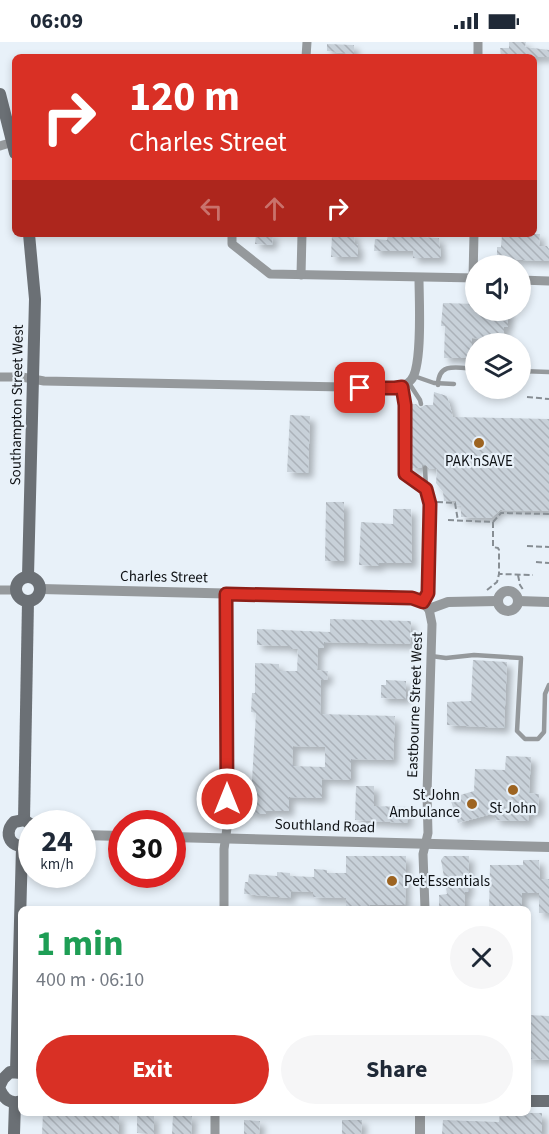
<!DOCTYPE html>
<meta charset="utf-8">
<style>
body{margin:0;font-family:"Source Sans 3",sans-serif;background:#f6f6f7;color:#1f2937;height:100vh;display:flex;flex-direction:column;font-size:22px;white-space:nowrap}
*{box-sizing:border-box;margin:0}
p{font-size:20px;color:#747a83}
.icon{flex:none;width:33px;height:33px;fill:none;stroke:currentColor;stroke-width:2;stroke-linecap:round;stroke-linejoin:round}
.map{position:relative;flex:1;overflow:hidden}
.details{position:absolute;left:18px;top:864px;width:513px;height:210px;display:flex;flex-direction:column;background:#fff;border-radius:9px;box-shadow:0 3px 9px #0003}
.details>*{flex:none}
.banner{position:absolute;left:12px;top:12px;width:525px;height:183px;border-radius:9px;box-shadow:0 3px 9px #0003;background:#d93025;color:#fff;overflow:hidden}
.buttons{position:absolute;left:465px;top:213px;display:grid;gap:12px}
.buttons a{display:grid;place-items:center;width:66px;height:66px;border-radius:50%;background:#fff;box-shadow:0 3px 9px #0003;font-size:30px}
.speed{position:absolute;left:18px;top:768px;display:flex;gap:12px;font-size:30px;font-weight:700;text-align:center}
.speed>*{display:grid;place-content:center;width:78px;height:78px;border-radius:50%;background:#fff;box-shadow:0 3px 9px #0003;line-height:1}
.speed small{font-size:15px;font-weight:400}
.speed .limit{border:9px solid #d22;background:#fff;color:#111}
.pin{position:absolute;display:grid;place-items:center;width:51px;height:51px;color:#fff;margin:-26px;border-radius:12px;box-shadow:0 3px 9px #0006}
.me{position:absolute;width:66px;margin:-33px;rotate:0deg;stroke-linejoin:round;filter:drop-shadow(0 0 4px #0008)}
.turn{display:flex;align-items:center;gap:21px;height:126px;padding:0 18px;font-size:27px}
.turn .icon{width:78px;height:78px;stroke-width:2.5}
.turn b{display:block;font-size:42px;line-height:51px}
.lanes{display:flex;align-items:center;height:57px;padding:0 18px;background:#0003;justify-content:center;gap:30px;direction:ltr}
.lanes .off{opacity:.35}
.round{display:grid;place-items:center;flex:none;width:63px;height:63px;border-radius:32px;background:#f6f6f7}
.summary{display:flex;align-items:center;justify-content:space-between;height:102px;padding:0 18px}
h1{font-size:36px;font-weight:700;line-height:45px;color:#1e9e55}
.primary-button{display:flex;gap:12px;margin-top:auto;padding:12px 18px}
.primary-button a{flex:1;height:69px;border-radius:36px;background:#d93025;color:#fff;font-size:24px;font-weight:700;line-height:69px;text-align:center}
.primary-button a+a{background:#f6f6f7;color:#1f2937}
.status{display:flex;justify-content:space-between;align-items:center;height:42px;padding:0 30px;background:#fff;direction:ltr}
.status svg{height:16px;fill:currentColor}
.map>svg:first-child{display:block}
.building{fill:url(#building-back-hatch);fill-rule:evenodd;filter:url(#shadow)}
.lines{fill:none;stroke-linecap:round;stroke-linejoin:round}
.path{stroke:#878e94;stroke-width:2;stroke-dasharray:6 3;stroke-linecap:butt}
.service{stroke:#95999c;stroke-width:4.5}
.minor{stroke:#95999c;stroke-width:9}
.tertiary{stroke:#95999c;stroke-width:10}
.secondary{stroke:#6b7075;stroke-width:12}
.route-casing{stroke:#8d1f18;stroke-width:15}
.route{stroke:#d93025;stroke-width:10}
.poi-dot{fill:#9d6421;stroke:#e8f1f9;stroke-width:2}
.labels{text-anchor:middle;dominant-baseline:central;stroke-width:4.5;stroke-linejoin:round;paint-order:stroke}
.street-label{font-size:15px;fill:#0e1114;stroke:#e8f1f9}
.poi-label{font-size:15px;fill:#0e1114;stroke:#e8f1f9}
</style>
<div class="status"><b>06:09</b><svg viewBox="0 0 49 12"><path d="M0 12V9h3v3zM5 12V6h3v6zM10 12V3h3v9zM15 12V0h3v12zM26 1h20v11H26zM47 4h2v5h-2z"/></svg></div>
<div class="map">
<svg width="549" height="1092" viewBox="0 0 549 1092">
<defs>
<pattern id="building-back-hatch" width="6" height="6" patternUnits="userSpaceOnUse" patternTransform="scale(1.5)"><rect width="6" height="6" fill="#c8d1d9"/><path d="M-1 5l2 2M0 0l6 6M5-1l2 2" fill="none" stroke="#abb2b9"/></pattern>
<filter id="shadow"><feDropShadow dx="5" dy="5" stdDeviation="3" flood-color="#0004"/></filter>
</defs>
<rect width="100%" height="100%" fill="#e8f1f9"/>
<!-- building -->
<g class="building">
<path d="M509 0H526L525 5 549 8V15H501L500 6H509Z"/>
<path d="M327 2 354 3V12L327 9Z"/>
<path d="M256 192H273L272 203 255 202Z"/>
<path d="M332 192H354L355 202H358V215H331Z"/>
<path d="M388 192H421V195L439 196 441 216H413V209H374L375 197 387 198Z"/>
<path d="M502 192H540L539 204H547L549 207V219L497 217V205H501Z"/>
<path d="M443 261 476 262V268H508V285H504V297L472 296V316H444L445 284H441Z"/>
<path d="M434 350 447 354 453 375 549 377V469L500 468 491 476 461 475V464L456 463V459H444L443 450 436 441 437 427H430L425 422 422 423 421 426H410L409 362H416L420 366 425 363H433Z"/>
<path d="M290 373 310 374 308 431 287 430Z"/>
<path d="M326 460H344V519H325Z"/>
<path d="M393 467H411L412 521H379V524L359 523 361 480 393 482Z"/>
<path d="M330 577 411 579 410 602 324 600V606H318L317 628 328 629 327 638H321L320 672 395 674 393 718 351 717V738L322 737V756L289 755V769H266V772H250L256 671 251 670 252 651H255V621L279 622V629H297L298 607H290V604L257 603V587L330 590ZM293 704 325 705V725L292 724Z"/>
<path d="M473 618 507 620 504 686 447 683V660L471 659Z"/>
<path d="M386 638 406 639V657L381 656V643H386Z"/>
<path d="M506 714 531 715 529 751 539 752 538 770H529L528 779 495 778V771L458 781 450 756 474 749 475 727 505 728Z"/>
<path d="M356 744H374V764L408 765 407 781 355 778Z"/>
<path d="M346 814H406L405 863H370V867H346V856L313 855V850L291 849 290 856 244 852 245 840H248L249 832 277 834V830L290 831V834L314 835V827L327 828V831H346Z"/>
<path d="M444 814H469L468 850H465L464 867H439V853L447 852 441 818Z"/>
<path d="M523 818H539L540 837H549V871H539V851H522V867H489L490 823H523Z"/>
<path d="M528 973 549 974V1018L528 1017Z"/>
<path d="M43 1071 61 1072V1074H119V1092H42Z"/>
<path d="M500 1071H542V1092H442L443 1078 499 1080Z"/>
<path d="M173 1073 192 1074 191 1092H172Z"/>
<path d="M137 1074H154V1092L137 1091Z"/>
<path d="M244 1078 260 1079 259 1092H244Z"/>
<path d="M342 1078H362L361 1092H342Z"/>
</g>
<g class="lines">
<!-- path -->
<g class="path">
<path d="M527 355 549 357"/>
<path d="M437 460 455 461 458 479"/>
<path d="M448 478 493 480V505L498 506 499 508V532L533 533"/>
<path d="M493 480 501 471 549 472"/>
<path d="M527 504 549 505"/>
<path d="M536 520 549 521"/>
<path d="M518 533 520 543 524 549"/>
<path d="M487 548 497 540 499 532"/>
</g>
<!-- service -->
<g class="service">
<path d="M520 329 549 330"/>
<path d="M414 334 434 341 454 342"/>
<path d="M409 341 420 358 421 362"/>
<path d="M438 343C438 319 459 326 476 327"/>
<path d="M403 345 405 363V432L426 447 430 462 428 544V551L423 560"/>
<path d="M425 426 426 447"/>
<path d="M431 614 446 616 474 613 521 616 517 689 525 697H538L544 690 545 652 549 643"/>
</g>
<!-- minor -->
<g class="minor">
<path d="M306 15 307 0"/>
<path d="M478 15V0"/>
<path d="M0 104 13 100"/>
<path d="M232 192V202L270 232 476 236"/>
<path d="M301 233 302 192"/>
<path d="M473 236 474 192"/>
<path d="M520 238 549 239"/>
<path d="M0 335H22L44 339 395 346C401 345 407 343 411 338 423 325 419 257 419 236"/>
<path d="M0 548H16"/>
<path d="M224 867V807L227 786 226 552"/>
<path d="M425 867 423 812 428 791 427 752 432 582 429 567"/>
<path d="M215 1092V1071"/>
</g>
<!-- tertiary -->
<g class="tertiary">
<path d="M41 547 413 556 423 560 429 567 448 560 497 559"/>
<circle cx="508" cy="559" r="10"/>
<path d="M518 559 549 560"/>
<path d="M82 793 122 794"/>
<path d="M172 795 549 805"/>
<path d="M420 1092V1071"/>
</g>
<!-- secondary -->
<g class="secondary">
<path d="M0 52 15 111"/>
<path d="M28 534 35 257 29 192"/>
<circle cx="28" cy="547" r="12"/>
<path d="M24 778 28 559"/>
<path d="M32 783 24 778 14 780C0 794 16 812 32 800"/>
<path d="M16 1029 22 805"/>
<path d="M0 1043 3 1037 10 1030 21 1031"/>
<path d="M0 1048C4 1057 11 1063 21 1059"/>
<path d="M528 1059H549"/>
<path d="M14 1092 15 1061"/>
</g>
</g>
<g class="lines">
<defs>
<path id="route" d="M227 757 226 552 412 556 423 560 428 551 430 462 426 447 405 432V363L402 345 395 346H360"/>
</defs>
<!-- route casing -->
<use href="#route" class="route-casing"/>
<!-- route -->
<use href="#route" class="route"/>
</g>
<!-- markers -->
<g class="poi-dot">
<circle cx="479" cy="401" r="6"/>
<circle cx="513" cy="748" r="6"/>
<circle cx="472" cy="762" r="6"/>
<circle cx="392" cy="839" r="6"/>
</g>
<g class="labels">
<!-- street labels -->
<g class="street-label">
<text transform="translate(17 363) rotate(-89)">Southampton Street West</text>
<text transform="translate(164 535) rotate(1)">Charles Street</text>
<text transform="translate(415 663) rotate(-88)">Eastbourne Street West</text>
<text transform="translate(325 784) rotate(2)">Southland Road</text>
</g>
<!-- poi labels -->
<g class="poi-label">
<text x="479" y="419">PAK'nSAVE</text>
<text x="460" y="753" text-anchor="end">St John<tspan x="460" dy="17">Ambulance</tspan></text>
<text x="513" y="766">St John</text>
<text x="404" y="839" text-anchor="start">Pet Essentials</text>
</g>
</g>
</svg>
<div class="buttons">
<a><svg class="icon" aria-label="sound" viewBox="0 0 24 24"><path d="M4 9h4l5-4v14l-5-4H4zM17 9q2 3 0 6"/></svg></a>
<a><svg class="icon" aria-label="layers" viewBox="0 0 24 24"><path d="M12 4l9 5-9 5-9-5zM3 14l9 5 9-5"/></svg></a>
</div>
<div class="speed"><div>24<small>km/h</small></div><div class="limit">30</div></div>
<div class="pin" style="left:360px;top:346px;background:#d93025"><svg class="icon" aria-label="arrive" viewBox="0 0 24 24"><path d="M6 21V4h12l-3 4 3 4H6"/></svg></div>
<svg class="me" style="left:227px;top:757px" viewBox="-20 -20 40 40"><circle r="17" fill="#d93025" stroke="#fff" stroke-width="3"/><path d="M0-11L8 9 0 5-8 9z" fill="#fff"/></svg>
<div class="banner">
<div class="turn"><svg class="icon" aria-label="right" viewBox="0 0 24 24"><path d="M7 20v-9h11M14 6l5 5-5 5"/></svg><div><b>120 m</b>Charles Street</div></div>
<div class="lanes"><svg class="icon off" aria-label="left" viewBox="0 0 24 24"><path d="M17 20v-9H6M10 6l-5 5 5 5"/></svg><svg class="icon off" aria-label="ahead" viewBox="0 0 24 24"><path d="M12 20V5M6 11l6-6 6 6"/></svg><svg class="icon" aria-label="right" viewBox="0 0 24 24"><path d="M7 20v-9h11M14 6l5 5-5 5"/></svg></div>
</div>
<section class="details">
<div class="summary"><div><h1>1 min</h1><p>400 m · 06:10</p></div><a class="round"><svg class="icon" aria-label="close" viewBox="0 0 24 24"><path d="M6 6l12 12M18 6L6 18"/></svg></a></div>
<div class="primary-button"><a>Exit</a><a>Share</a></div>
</section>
</div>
